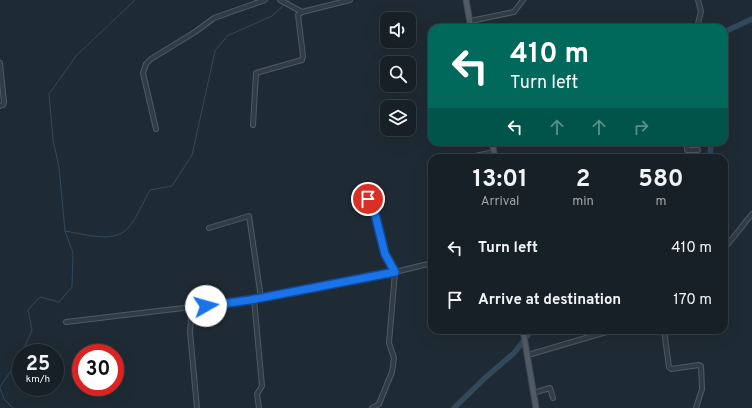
<!DOCTYPE html>
<style>
body{margin:0;font-family:Overpass,sans-serif;background:#20282f;color:#f1f3f6;height:100vh;display:flex;flex-direction:column;font-size:15px;white-space:nowrap}
*{box-sizing:border-box;margin:0}
p{font-size:13px;color:#9ea3a7}
.icon{flex:none;width:22px;height:22px;fill:none;stroke:currentColor;stroke-width:2;stroke-linecap:round;stroke-linejoin:round}
.map{position:relative;flex:1;overflow:hidden}
.sheet{position:absolute;left:428px;top:154px;width:300px;height:180px;display:flex;flex-direction:column;background:#172027;border-radius:12px;box-shadow:0 4px 16px #0002,0 0 0 1px #363e44}
.sheet>*{flex:none}
.banner{position:absolute;left:428px;top:24px;width:300px;height:122px;border-radius:12px;box-shadow:0 4px 16px #0002,0 0 0 1px #363e44;background:#00695c;color:#fff;overflow:hidden}
.controls{position:absolute;left:380px;top:12px;display:grid;gap:8px}
.controls a{display:grid;place-items:center;width:36px;height:36px;border-radius:8px;background:#172027;box-shadow:0 4px 16px #0002,0 0 0 1px #363e44;font-size:20px}
.speed{position:absolute;left:12px;top:344px;display:flex;gap:8px;font-size:20px;font-weight:700;text-align:center}
.speed>*{display:grid;place-content:center;width:52px;height:52px;border-radius:50%;background:#172027;box-shadow:0 4px 16px #0002,0 0 0 1px #363e44;line-height:1}
.speed small{font-size:10px;font-weight:400}
.speed .limit{border:6px solid #d22;background:#fff;color:#111}
.pin{position:absolute;display:grid;place-items:center;width:34px;height:34px;color:#fff;margin:-17px;border:2px solid #fff;border-radius:50%;box-shadow:0 1px 4px #0007}
.me{position:absolute;width:44px;margin:-22px;rotate:83deg;stroke-linejoin:round;filter:drop-shadow(0 0 3px #0008)}
.turn{display:flex;align-items:center;gap:14px;height:84px;padding:0 16px;font-size:18px}
.turn .icon{width:52px;height:52px;stroke-width:2.5}
.turn b{display:block;font-size:28px;line-height:34px}
.lanes{display:flex;align-items:center;height:38px;padding:0 16px;background:#0003;justify-content:center;gap:20px;direction:ltr}
.lanes .off{opacity:.35}
.eta{display:flex;justify-content:space-evenly;align-items:center;height:68px;text-align:center}
.eta b{font-size:24px;font-weight:700;line-height:28px}
ul{padding:0;list-style:none}
li{display:flex;align-items:center;gap:12px;height:52px;padding:0 16px}
li div{flex:1}
li b{display:block;font-size:15px}
li em{font-style:normal}
.map>svg:first-child{display:block}
.lines{fill:none;stroke-linecap:round;stroke-linejoin:round}
.stream{stroke:#32495c;stroke-width:1}
.river{stroke:#32495c;stroke-width:5.5}
.minor-casing{stroke:#4f5a64;stroke-width:6}
.major-casing{stroke:#3e4852;stroke-width:7}
.minor{stroke:#323c45;stroke-width:4}
.major{stroke:#505b66;stroke-width:5}
.route-casing{stroke:#114b97;stroke-width:10}
.route{stroke:#1a73e8;stroke-width:7}
</style>
<div class="map">
<svg width="752" height="408" viewBox="0 0 752 408">
<rect width="100%" height="100%" fill="#1f2b34"/>
<g class="lines">
<!-- stream -->
<g class="stream">
<path d="M286 2 289 0"/>
<path d="M65 231C84 234 114 244 128 228 137 218 143 202 150 190L172 186 192 155 215 51 227 36 272 16 284 5"/>
<path d="M22 353 32 330 28 310 40 297 59 302 72 287 73 253 65 231 59 167 53 140 49 94 76 56 135 0"/>
<path d="M0 387 21 356"/>
<path d="M0 388 4 399 13 408"/>
</g>
<!-- river -->
<g class="river">
<path d="M724 32 752 19"/>
<path d="M710 158 711 142"/>
<path d="M454 408 486 377 514 353 532 330"/>
</g>
<defs>
<g id="minor">
<path d="M280 0 302 12"/>
<path d="M470 21 514 12 523 0"/>
<path d="M697 28 701 11 698 0"/>
<path d="M0 63 4 102 3 105 0 106"/>
<path d="M253 125 256 73 302 60 303 56 298 15 302 12 350 0"/>
<path d="M156 129 143 73 146 64 151 59 195 32 214 18 265 0"/>
<path d="M687 142V150H698"/>
<path d="M466 158 494 152"/>
<path d="M360 198 368 199 372 202 385 254 395 272 389 343 394 358 392 372 379 404 372 408"/>
<path d="M209 228 249 216 261 298"/>
<path d="M724 249 752 214"/>
<path d="M254 299 262 386 257 394 259 408"/>
<path d="M192 308 190 332 197 408"/>
<path d="M66 322 250 300 387 274 432 263"/>
<path d="M664 330 669 367 671 369 699 365 701 366 702 389 696 408"/>
<path d="M528 355 613 330"/>
<path d="M533 393 550 388 553 398"/>
</g>
<g id="major">
<path d="M466 0 471 28"/>
<path d="M492 142 495 158"/>
<path d="M523 330 536 408"/>
</g>
</defs>
<!-- minor casing -->
<use href="#minor" class="minor-casing"/>
<!-- major casing -->
<use href="#major" class="major-casing"/>
<!-- minor -->
<use href="#minor" class="minor"/>
<!-- major -->
<use href="#major" class="major"/>
</g>
<g class="lines">
<defs>
<path id="route" d="M206 306 250 300 395 272 385 254 372 202 368 199"/>
</defs>
<!-- route casing -->
<use href="#route" class="route-casing"/>
<!-- route -->
<use href="#route" class="route"/>
</g>
</svg>
<div class="controls">
<a><svg class="icon" aria-label="sound" viewBox="0 0 24 24"><path d="M4 9h4l5-4v14l-5-4H4zM17 9q2 3 0 6"/></svg></a>
<a><svg class="icon" aria-label="search" viewBox="0 0 24 24"><circle cx="10" cy="10" r="6"/><path d="M15 15l6 6"/></svg></a>
<a><svg class="icon" aria-label="layers" viewBox="0 0 24 24"><path d="M12 4l9 5-9 5-9-5zM3 14l9 5 9-5"/></svg></a>
</div>
<div class="speed"><div>25<small>km/h</small></div><div class="limit">30</div></div>
<div class="pin" style="left:368px;top:199px;background:#d93025"><svg class="icon" aria-label="arrive" viewBox="0 0 24 24"><path d="M6 21V4h12l-3 4 3 4H6"/></svg></div>
<svg class="me" style="left:206px;top:306px" viewBox="-20 -20 40 40"><circle r="19" fill="#fff"/><path d="M0-13L10 11 0 6-10 11z" fill="#1a73e8"/></svg>
<div class="banner">
<div class="turn"><svg class="icon" aria-label="left" viewBox="0 0 24 24"><path d="M17 20v-9H6M10 6l-5 5 5 5"/></svg><div><b>410 m</b>Turn left</div></div>
<div class="lanes"><svg class="icon" aria-label="left" viewBox="0 0 24 24"><path d="M17 20v-9H6M10 6l-5 5 5 5"/></svg><svg class="icon off" aria-label="ahead" viewBox="0 0 24 24"><path d="M12 20V5M6 11l6-6 6 6"/></svg><svg class="icon off" aria-label="ahead" viewBox="0 0 24 24"><path d="M12 20V5M6 11l6-6 6 6"/></svg><svg class="icon off" aria-label="right" viewBox="0 0 24 24"><path d="M7 20v-9h11M14 6l5 5-5 5"/></svg></div>
</div>
<section class="sheet">
<div class="eta">
<div><b>13:01</b><p>Arrival</p></div>
<div><b>2</b><p>min</p></div>
<div><b>580</b><p>m</p></div>
</div>
<ul>
<li><svg class="icon" aria-label="left" viewBox="0 0 24 24"><path d="M17 20v-9H6M10 6l-5 5 5 5"/></svg><div><b>Turn left</b></div><em>410 m</em></li>
<li><svg class="icon" aria-label="arrive" viewBox="0 0 24 24"><path d="M6 21V4h12l-3 4 3 4H6"/></svg><div><b>Arrive at destination</b></div><em>170 m</em></li>
</ul>
</section>
</div>
